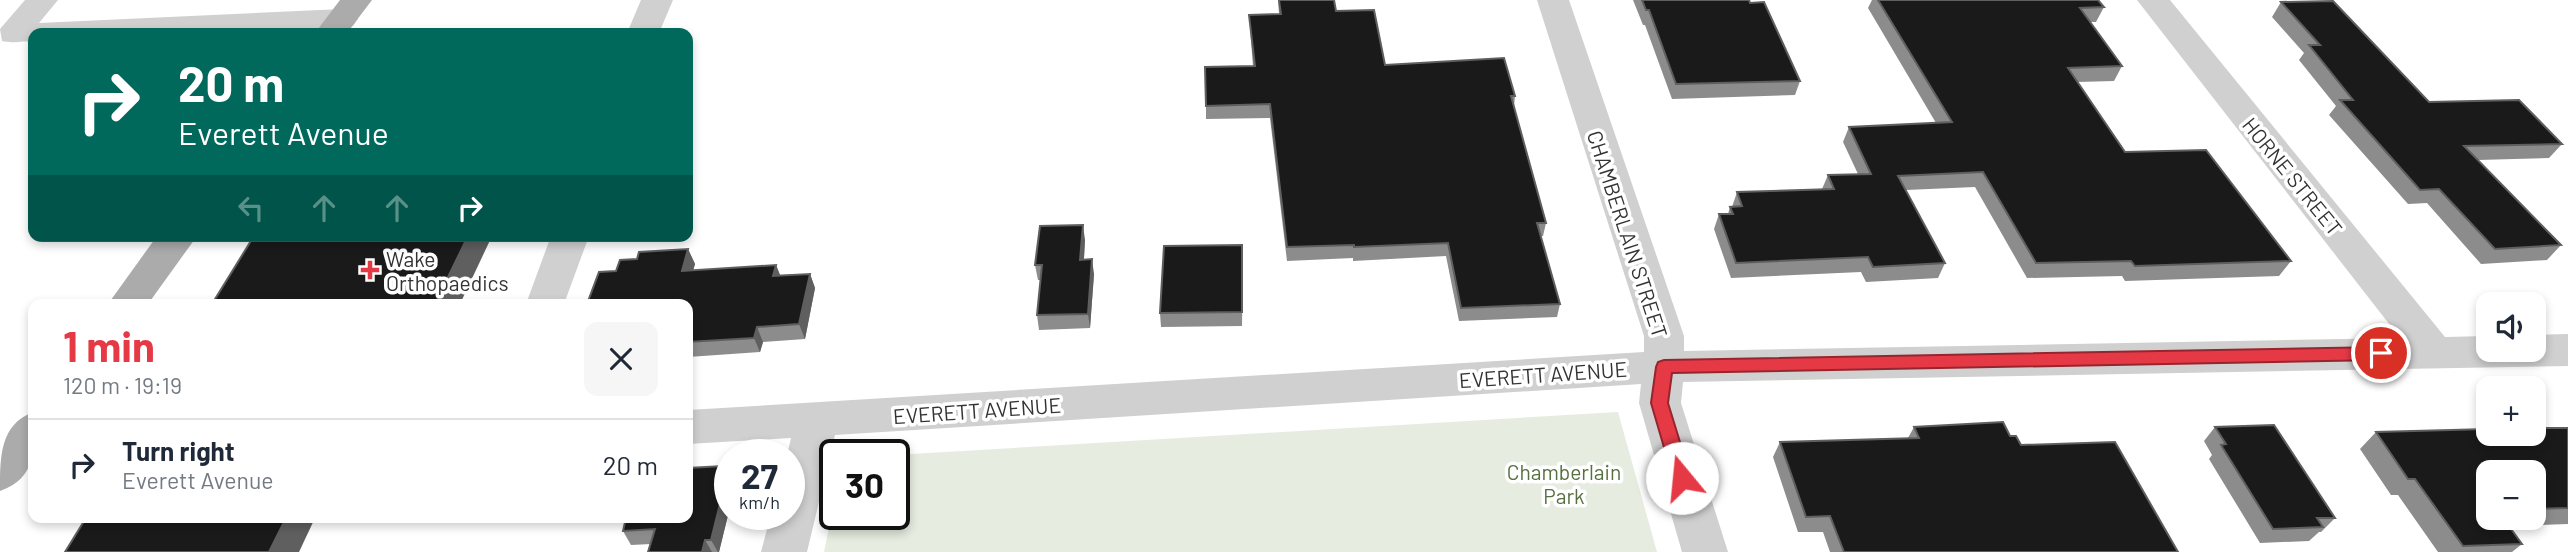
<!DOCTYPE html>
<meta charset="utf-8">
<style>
body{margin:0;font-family:Barlow,sans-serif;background:#f6f6f7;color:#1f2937;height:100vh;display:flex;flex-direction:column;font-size:26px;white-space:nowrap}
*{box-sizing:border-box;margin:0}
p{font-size:23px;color:#747a83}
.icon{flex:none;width:38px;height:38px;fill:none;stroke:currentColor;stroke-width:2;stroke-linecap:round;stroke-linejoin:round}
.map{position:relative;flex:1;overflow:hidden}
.drawer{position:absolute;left:28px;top:299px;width:665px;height:224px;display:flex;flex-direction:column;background:#fff;border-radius:14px;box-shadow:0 4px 10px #0003}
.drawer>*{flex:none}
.top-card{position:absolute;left:28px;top:28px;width:665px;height:214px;border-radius:14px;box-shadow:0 4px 10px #0003;background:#00695c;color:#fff;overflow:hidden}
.controls{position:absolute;left:2476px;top:292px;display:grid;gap:14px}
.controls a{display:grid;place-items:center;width:70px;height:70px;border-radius:14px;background:#fff;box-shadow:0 4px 10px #0003;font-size:35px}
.speed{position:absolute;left:714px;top:439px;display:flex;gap:14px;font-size:35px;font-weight:700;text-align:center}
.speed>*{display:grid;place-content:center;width:91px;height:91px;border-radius:50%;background:#fff;box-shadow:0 4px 10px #0003;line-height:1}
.speed small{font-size:18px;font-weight:400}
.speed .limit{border:4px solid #111;border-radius:10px;background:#fff;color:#111}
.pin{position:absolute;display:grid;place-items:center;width:60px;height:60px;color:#fff;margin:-30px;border:4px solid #fff;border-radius:50%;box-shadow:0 2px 7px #0007}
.me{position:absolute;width:77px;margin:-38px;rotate:343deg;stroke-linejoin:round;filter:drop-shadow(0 0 5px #0008)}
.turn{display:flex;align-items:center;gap:24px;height:147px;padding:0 35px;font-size:32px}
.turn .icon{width:91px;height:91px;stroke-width:2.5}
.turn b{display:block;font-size:49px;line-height:60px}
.lanes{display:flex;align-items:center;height:66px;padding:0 35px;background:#0003;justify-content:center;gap:35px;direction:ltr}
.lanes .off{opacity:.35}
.round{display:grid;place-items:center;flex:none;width:74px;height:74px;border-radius:14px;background:#f6f6f7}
.headline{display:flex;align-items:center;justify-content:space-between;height:119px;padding:0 35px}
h1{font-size:42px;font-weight:700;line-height:52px;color:#e63946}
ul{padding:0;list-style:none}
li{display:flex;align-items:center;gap:21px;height:91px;padding:0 35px;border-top:2px solid #e0e1e3}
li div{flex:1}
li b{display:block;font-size:26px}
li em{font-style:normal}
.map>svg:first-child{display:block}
.green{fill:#e6ecdf}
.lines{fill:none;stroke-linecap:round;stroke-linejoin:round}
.minor{fill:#d0d0d0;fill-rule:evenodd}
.major{fill:#ababab;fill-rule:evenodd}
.wall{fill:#8c8c8c;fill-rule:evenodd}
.shaded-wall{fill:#5f5f5f}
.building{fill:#1a1a1a;stroke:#5f5f5f;stroke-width:2}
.route{fill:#e63946;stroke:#96252e;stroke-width:2}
.poi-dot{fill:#e63946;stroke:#fff;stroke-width:2.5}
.labels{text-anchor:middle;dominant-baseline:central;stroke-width:7;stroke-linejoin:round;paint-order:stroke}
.street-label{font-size:21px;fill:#333;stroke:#fff}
.poi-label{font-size:21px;fill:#333;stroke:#fff;text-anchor:start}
.park-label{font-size:21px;fill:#56703f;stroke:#fff}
</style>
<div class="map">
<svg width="2568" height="552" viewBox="0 0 2568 552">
<rect width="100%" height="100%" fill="#fff"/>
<!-- green -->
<path class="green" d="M1618 412 1657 552H824L835 498V514H894V455Z"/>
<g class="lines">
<!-- minor -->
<g class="minor">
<path d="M25 0H58L39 23 342 9 353 12 358 19 353 26 342 29 242 33H33V42C23 40 13 44 2 41L0 29Z"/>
<path d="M641 0H673L659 33H627Z"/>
<path d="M1537 0H1569L1684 336V351L2400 338 2137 0H2170L2445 337 2488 336V350H2534V335L2568 334V366L1683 382 1681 403 1728 552H1682L1639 403 1641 384 835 435 807 552H761L771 514H789V455H787L791 438 688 444V410L1644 352V336Z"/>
<path d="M551 236H589L564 304H526Z"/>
</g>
<!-- major -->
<g class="major">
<path d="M340 0H372L347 33H315Z"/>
<path d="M157 236H197L148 304H108Z"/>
<path d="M33 412C35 446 38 478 0 491 0 456 0 425 33 412Z"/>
</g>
</g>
<!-- wall -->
<g class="wall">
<path d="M1278 0H1334L1336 11 1385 65 1515 96 1514 106 1546 223 1543 236H1541L1560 304 1557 317 1459 321 1446 256 1353 261V258L1287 261 1270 118 1206 119V106L1253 66 1249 15 1279 14Z"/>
<path d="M1633 0H1749L1800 81 1795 95 1672 99 1645 25H1643Z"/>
<path d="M1872 0H2098L2104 7 2096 22H2090L2122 66 2114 81 2077 82 2125 152 2291 261 2279 276 2125 281 2122 276 2027 278 1975 187 1906 190 1945 263 1938 278 1866 282 1861 272 1731 278 1714 229 1719 214H1728L1730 207H1732L1737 192 1822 189 1828 175 1858 174 1843 142 1849 127 1936 123 1868 8Z"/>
<path d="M2281 2 2429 102 2562 144 2549 158 2478 160 2561 245 2547 260 2481 264 2427 203 2408 204 2329 115 2336 106 2299 60 2304 53 2272 17Z"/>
<path d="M1085 240 1084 259 1094 274 1090 328 1039 330 1037 315 1041 280H1038L1035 265Z"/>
<path d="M688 249 695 264 693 270 776 265 780 275 810 274 815 288 805 339 763 342 760 352 688 357V304L637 259Z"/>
<path d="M1243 260 1242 326 1161 327 1160 313Z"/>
<path d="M1914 427 2010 436 2021 445 2178 552H1830L1823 532H1798L1773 457 1780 442 1908 438Z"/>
<path d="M2215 427 2335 518 2321 532H2319L2309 541 2260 543 2209 459 2212 455 2204 441Z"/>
<path d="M2568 428V524L2509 526 2522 544 2512 552H2438L2398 495H2391L2360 449 2376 432ZM2534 472V518H2488Z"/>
<path d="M723 466 730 478V507L719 552H648L651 544 631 545 623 531Z"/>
</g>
<!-- shaded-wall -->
<g class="shaded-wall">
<path d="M1083 225 1085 240 1083 274 1080 260Z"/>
<path d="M468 236H492L460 304H435Z"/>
<path d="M688 249 695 264 689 285 682 271Z"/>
<path d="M1092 259 1094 274 1090 328 1088 314Z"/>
<path d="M776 265 782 280 773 276Z"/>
<path d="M810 274 815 288 805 339 799 324Z"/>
<path d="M757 327 763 342 760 352 754 338Z"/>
<path d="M723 466 730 478V507L719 552H718L711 540Z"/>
<path d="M286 518H315L299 552H269Z"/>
<path d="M705 540 712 552H702Z"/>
</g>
<!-- building -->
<g class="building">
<path d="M1279 0H1334L1336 11 1374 10 1385 65 1504 58 1515 96H1511L1546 223H1537L1560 304 1461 308 1448 243 1354 247V245L1287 247 1270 104 1206 106 1205 67 1255 66 1249 15 1281 14Z"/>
<path d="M1642 0H1749L1750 3 1764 2 1800 81 1676 84 1649 10H1646Z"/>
<path d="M1878 0H2098L2104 7 2080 8 2122 66 2068 68 2125 152 2206 150 2291 261 2135 266 2131 261 2036 263 1983 172 1898 176 1945 263 1873 267 1868 257 1736 263 1719 214H1733L1730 207 1742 206 1737 192 1834 189 1828 175 1871 174 1849 127 1952 122Z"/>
<path d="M2333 1 2429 102 2519 100 2562 144 2464 146 2561 245 2495 249 2439 189 2420 190 2340 100H2353L2309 45H2320L2281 2Z"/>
<path d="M1083 225 1080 260 1092 259 1088 314 1037 315 1042 265H1035L1040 226Z"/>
<path d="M254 236H468L435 304H212Z"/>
<path d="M1242 245V312L1160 313 1164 246Z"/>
<path d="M688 249 682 271 776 265 773 276 810 274 799 324 757 327 754 338 688 342V304H587L599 272 616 271 620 260 637 259 639 252Z"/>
<path d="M2003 422 2010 436H2016L2021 445 2115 442 2178 552H1844L1830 516 1806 517 1780 442 1919 438 1914 427Z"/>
<path d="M2274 425 2335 518H2317L2323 527 2273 529 2221 445 2226 444 2215 427Z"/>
<path d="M2534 428H2568V508L2534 509V472H2488V518H2503L2522 544 2463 546 2415 479H2408L2376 432 2488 429V434H2534Z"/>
<path d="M723 466 721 476H727L711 540H705L702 552H648L655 529 623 531 626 518H688V468Z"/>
<path d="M86 518H286L269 552H65Z"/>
</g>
<!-- route -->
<path class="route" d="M2381 347 2387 349 2389 353 2387 358 2381 360 1672 373 1668 403 1691 478 1689 483 1682 485 1676 483 1673 478 1651 403 1656 367 1658 362 1664 360Z"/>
<!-- markers -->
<path class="poi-dot" d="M366.5 259.5h7v7h7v7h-7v7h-7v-7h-7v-7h7z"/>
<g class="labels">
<!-- street labels -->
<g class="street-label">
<text transform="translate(2293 176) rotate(51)">HORNE STREET</text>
<text transform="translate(1628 234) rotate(72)">CHAMBERLAIN STREET</text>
<text transform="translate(1543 374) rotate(-4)">EVERETT AVENUE</text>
<text transform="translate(977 410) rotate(-4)">EVERETT AVENUE</text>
</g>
<!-- poi labels -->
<g class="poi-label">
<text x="386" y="258">Wake<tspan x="386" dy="24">Orthopaedics</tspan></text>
</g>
<!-- park labels -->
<g class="park-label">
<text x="1564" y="471">Chamberlain<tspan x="1564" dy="24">Park</tspan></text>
</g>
</g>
</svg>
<div class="controls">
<a><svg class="icon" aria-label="sound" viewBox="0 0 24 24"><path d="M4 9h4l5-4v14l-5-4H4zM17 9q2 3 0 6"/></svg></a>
<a>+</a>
<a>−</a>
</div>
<div class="speed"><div>27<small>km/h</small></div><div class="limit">30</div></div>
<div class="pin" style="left:2381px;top:353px;background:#d93025"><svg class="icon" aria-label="arrive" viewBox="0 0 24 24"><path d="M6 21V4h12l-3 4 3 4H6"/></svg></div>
<svg class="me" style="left:1682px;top:478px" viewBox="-20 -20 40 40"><circle r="19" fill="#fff"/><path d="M0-13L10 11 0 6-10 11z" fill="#e63946"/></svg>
<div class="top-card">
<div class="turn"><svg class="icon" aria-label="right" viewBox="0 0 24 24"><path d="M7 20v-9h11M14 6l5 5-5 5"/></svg><div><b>20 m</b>Everett Avenue</div></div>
<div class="lanes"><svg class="icon off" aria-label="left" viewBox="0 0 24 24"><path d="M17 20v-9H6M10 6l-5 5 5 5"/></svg><svg class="icon off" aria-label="ahead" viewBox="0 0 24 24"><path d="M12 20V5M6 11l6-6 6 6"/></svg><svg class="icon off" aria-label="ahead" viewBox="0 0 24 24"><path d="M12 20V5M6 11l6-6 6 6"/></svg><svg class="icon" aria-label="right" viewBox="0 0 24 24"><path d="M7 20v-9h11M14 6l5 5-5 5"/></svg></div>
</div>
<section class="drawer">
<div class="headline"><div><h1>1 min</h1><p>120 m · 19:19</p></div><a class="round"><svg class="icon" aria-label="close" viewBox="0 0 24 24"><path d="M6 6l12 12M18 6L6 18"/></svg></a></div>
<ul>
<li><svg class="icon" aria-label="right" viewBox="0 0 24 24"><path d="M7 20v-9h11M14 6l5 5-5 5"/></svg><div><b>Turn right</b><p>Everett Avenue</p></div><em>20 m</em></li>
</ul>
</section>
</div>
